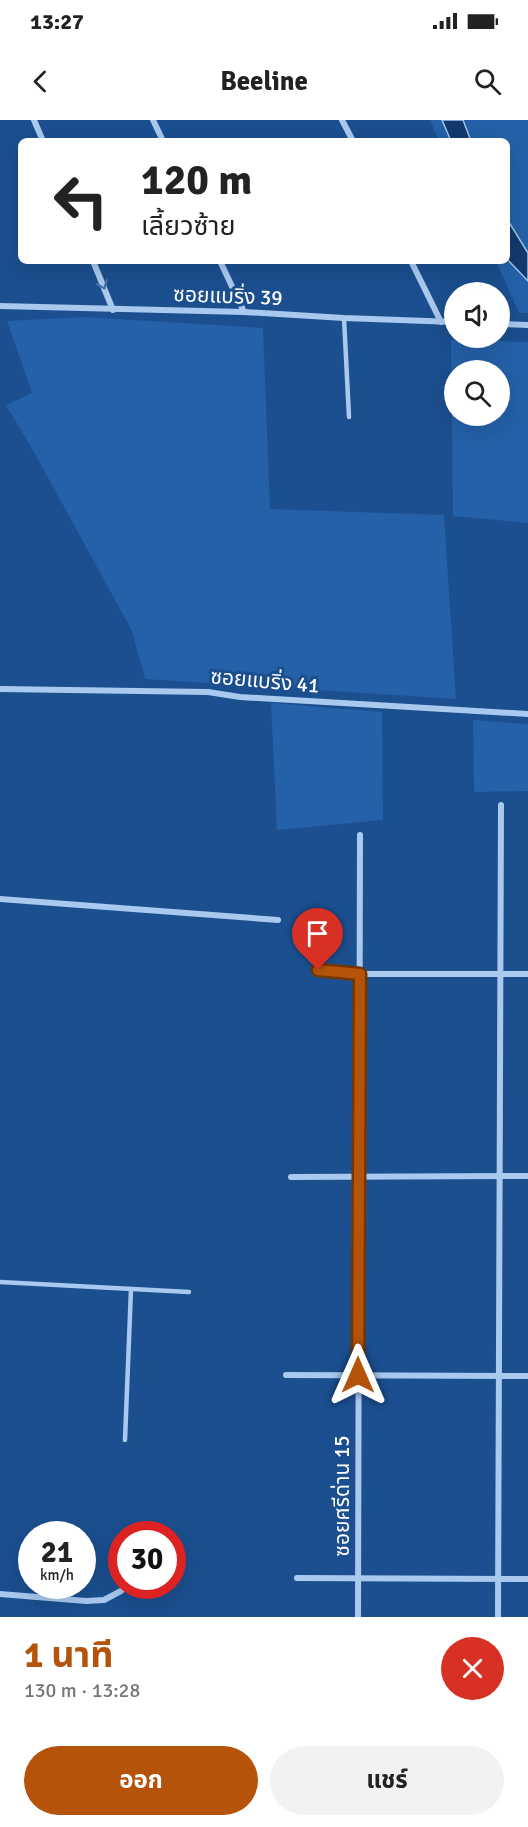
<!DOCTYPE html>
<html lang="th">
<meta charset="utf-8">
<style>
body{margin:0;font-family:Signika,"Noto Sans Thai",sans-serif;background:#f2f2f2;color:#222;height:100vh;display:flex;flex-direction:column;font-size:22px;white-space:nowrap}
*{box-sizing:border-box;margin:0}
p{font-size:20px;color:#767676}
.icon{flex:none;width:33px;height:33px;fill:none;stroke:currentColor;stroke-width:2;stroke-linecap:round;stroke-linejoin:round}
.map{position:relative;height:1497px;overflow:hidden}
.side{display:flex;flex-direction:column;background:#fff;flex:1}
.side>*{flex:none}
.banner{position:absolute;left:18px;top:18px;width:492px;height:126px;border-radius:9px;box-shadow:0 6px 24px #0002;background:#fff;color:#222;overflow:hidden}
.controls{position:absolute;left:444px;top:162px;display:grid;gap:12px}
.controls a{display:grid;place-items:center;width:66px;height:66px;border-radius:50%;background:#fff;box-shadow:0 6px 24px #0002;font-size:30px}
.speed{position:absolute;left:18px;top:1401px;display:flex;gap:12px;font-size:30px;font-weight:700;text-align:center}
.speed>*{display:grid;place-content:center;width:78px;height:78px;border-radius:50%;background:#fff;box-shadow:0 6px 24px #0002;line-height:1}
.speed small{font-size:15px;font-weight:400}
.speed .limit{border:9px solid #d22;background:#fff;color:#111}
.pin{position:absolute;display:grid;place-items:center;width:51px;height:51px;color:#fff;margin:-62px -26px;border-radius:50% 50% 50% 0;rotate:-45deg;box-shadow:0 0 6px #0007}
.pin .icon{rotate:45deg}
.me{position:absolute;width:66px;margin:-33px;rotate:0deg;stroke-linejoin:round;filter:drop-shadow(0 0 4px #0008)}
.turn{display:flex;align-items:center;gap:21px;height:126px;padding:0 24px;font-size:27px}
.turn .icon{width:78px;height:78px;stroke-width:2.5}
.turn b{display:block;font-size:42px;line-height:51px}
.round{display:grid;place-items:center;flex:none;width:63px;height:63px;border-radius:32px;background:#f2f2f2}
.headline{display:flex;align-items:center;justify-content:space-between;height:102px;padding:0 24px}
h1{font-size:36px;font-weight:700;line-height:45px;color:#b45309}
.button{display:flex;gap:12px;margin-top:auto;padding:12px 24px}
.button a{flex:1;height:69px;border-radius:36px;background:#b45309;color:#fff;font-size:24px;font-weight:700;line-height:69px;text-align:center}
.button a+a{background:#f2f2f2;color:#222}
.status{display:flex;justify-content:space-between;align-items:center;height:42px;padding:0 30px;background:#fff;direction:ltr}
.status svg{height:16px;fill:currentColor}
header{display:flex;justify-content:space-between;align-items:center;height:78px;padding:0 24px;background:#fff;font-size:27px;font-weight:700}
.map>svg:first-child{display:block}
.green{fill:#2461a8;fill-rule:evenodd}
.water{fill:#123a6d;stroke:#9cc4f0;stroke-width:1.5}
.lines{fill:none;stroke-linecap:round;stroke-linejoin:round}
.lane{stroke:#a9c9ee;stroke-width:4.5}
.street{stroke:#a9c9ee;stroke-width:6}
.oneway{stroke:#4674ac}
.route-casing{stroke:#753606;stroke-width:15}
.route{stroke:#b45309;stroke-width:10}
.labels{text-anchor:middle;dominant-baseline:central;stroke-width:6;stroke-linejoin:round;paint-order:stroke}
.street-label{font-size:21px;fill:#fff;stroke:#1b4f8f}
</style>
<div class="status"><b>13:27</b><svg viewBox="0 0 49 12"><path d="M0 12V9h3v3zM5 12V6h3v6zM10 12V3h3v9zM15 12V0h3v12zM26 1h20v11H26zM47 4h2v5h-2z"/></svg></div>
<header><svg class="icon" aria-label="back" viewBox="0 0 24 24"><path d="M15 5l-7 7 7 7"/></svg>Beeline<svg class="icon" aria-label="search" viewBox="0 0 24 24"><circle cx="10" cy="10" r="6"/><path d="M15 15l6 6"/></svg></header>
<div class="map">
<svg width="528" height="1497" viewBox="0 0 528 1497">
<rect width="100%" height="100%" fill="#1b4f8f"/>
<!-- green -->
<g class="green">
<path d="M430 0H442L451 21H439Z"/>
<path d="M463 0H528V133L507 99V21H471Z"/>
<path d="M507 139 528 161V193H519L496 141H507Z"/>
<path d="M85 197 263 208 270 389 444 395 456 579 145 559 132 511 34 332 6 285 32 273 7 201Z"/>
<path d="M451 220 528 222V403L453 396ZM454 250H500V296H454Z"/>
<path d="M271 583 382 592 383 700 277 710Z"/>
<path d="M473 600 528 604V671L474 672Z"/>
</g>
<!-- water -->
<g class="water">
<path d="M442 0H463L471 21H451Z"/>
<path d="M507 99 528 133V161L507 139Z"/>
</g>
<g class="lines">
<!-- lane -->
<g class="lane">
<path d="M344 198 349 297"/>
<path d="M0 1162 189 1172"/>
<path d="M125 1320 131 1169"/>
</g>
<!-- street -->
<g class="street">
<path d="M34 0 43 21"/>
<path d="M153 0 163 21"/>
<path d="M342 0 353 21"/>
<path d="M93 141 113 190"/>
<path d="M220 141 244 192"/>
<path d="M411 141 441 202"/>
<path d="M0 186 244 192 344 198 454 202"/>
<path d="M500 204 528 205"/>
<path d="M0 569 208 572 240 577 528 594"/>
<path d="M0 779 278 800"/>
<path d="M318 850 360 854H528"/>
<path d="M291 1057 528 1056"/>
<path d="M286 1255 528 1256"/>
<path d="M297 1458 528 1459"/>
<path d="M0 1474 86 1481 104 1480 121 1471"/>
<path d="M358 1497 360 715"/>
<path d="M498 1497 501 685"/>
</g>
</g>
<!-- one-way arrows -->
<defs><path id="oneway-chevron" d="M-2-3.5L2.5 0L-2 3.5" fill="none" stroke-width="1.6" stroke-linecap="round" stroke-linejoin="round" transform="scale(1.5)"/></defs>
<use class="oneway" href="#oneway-chevron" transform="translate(103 165) rotate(67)"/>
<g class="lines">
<defs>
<path id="route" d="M318 850 360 854 358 1255"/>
</defs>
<!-- route casing -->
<use href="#route" class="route-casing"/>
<!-- route -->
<use href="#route" class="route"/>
</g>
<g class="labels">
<!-- street labels -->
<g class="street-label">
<text transform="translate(228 176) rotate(2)">ซอยแบริ่ง 39</text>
<text transform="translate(265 561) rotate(5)">ซอยแบริ่ง 41</text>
<text transform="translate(342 1376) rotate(-90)">ซอยศรีด่าน 15</text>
</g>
</g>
</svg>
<div class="controls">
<a><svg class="icon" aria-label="sound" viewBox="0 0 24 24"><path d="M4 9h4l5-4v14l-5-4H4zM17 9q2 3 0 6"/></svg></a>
<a><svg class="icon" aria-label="search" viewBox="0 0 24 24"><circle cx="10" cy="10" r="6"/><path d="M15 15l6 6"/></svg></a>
</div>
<div class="speed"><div>21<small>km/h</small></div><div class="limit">30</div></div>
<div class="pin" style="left:318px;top:850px;background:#d93025"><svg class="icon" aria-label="arrive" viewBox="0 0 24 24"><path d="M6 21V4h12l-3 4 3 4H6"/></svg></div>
<svg class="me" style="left:358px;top:1255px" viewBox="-20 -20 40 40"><path d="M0-17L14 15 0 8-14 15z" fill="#b45309" stroke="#fff" stroke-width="4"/></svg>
<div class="banner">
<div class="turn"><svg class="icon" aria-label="left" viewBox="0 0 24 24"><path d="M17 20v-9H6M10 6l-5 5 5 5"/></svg><div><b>120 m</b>เลี้ยวซ้าย</div></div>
</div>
</div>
<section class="side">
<div class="headline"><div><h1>1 นาที</h1><p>130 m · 13:28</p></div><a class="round" style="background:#d93025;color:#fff"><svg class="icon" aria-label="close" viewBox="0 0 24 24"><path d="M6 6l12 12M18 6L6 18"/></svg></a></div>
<div class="button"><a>ออก</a><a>แชร์</a></div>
</section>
